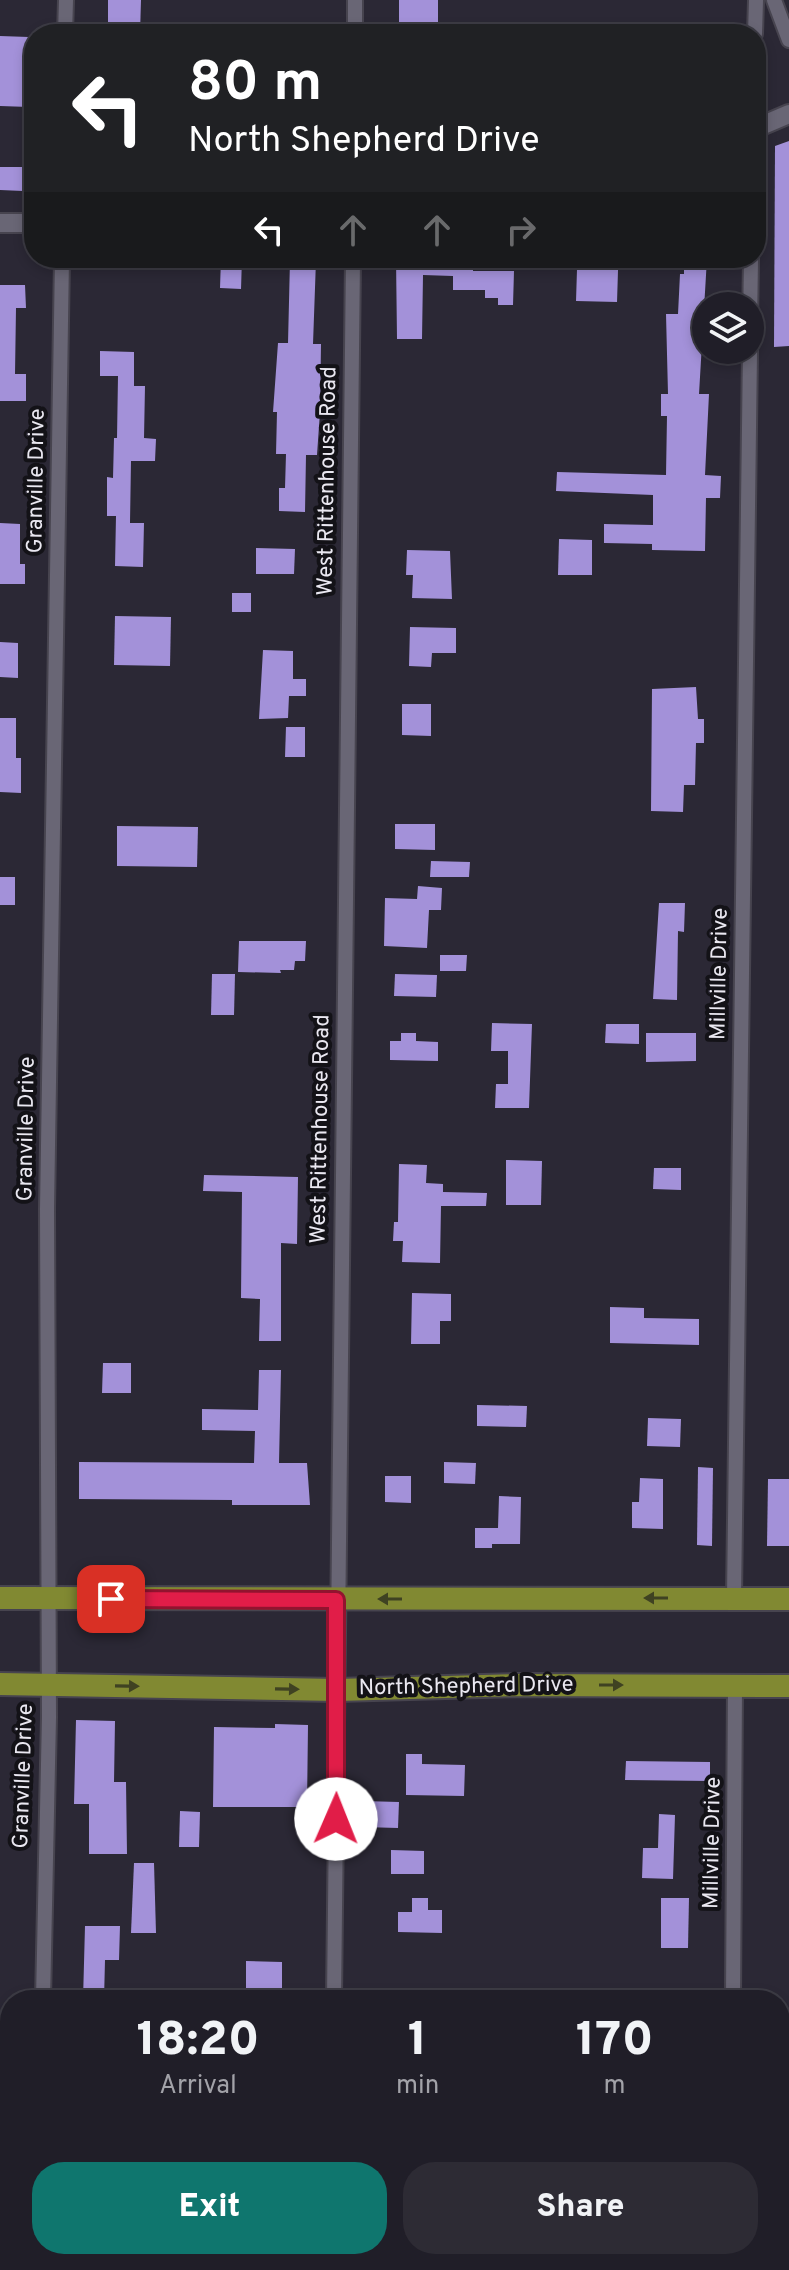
<!DOCTYPE html>
<style>
body{margin:0;font-family:Overpass,sans-serif;background:#2d2b34;color:#f1f3f6;height:100vh;display:flex;flex-direction:column;font-size:30px;white-space:nowrap}
*{box-sizing:border-box;margin:0}
p{font-size:26px;color:#a2a2a8}
.icon{flex:none;width:44px;height:44px;fill:none;stroke:currentColor;stroke-width:2;stroke-linecap:round;stroke-linejoin:round}
.map{position:relative;flex:1;overflow:hidden}
.drawer{position:absolute;left:0px;top:1990px;width:790px;height:280px;display:flex;flex-direction:column;background:#201e28;border-radius:32px 32px 0 0;box-shadow:0 4px 12px #0003,0 0 0 2px #3d3c45}
.drawer>*{flex:none}
.hud{position:absolute;left:24px;top:24px;width:742px;height:244px;border-radius:32px;box-shadow:0 4px 12px #0003,0 0 0 2px #3d3c45;background:#202124;color:#fff;overflow:hidden}
.fabs{position:absolute;left:692px;top:292px;display:grid;gap:16px}
.fabs a{display:grid;place-items:center;width:72px;height:72px;border-radius:50%;background:#201e28;box-shadow:0 4px 12px #0003,0 0 0 2px #3d3c45;font-size:40px}
.pin{position:absolute;display:grid;place-items:center;width:68px;height:68px;color:#fff;margin:-34px;border-radius:16px;box-shadow:0 4px 12px #0006}
.me{position:absolute;width:88px;margin:-44px;rotate:1deg;stroke-linejoin:round;filter:drop-shadow(0 0 6px #0008)}
.turn{display:flex;align-items:center;gap:28px;height:168px;padding:0 32px;font-size:36px}
.turn .icon{width:104px;height:104px;stroke-width:2.5}
.turn b{display:block;font-size:56px;line-height:68px}
.lanes{display:flex;align-items:center;height:76px;padding:0 32px;background:#0003;justify-content:center;gap:40px;direction:ltr}
.lanes .off{opacity:.35}
.eta{display:flex;justify-content:space-evenly;align-items:center;height:136px;text-align:center}
.eta b{font-size:48px;font-weight:800;line-height:56px}
.primary-button{display:flex;gap:16px;margin-top:auto;padding:16px 32px}
.primary-button a{flex:1;height:92px;border-radius:32px;background:#0f766e;color:#fff;font-size:32px;font-weight:800;line-height:92px;text-align:center}
.primary-button a+a{background:#2d2b34;color:#f1f3f6}
.map>svg:first-child{display:block}
.building{fill:#a391d9}
.lines{fill:none;stroke-linecap:round;stroke-linejoin:round}
.street-casing{stroke:#47444f;stroke-width:18}
.secondary-casing{stroke:#47444f;stroke-width:22}
.primary-casing{stroke:#47444f;stroke-width:26}
.street{stroke:#696675;stroke-width:14}
.secondary{stroke:#696675;stroke-width:18}
.primary{stroke:#818932;stroke-width:22}
.oneway{fill:#3f4222}
.route-casing{stroke:#92132f;stroke-width:20}
.route{stroke:#e11d48;stroke-width:14}
.labels{text-anchor:middle;dominant-baseline:central;stroke-width:8;stroke-linejoin:round;paint-order:stroke}
.street-label{font-size:22px;fill:#eae8f1;stroke:#131217}
</style>
<div class="map">
<svg width="789" height="2270" viewBox="0 0 789 2270">
<rect width="100%" height="100%" fill="#2b2835"/>
<!-- building -->
<g class="building">
<path d="M108 0H141L140 34H108Z"/>
<rect x="399" y="0" width="39" height="34"/>
<path d="M0 36 29 37V107L0 106Z"/>
<path d="M789 141V346L774 347 775 146Z"/>
<path d="M0 167H23V191L0 190Z"/>
<path d="M221 258H242L241 289 220 288Z"/>
<path d="M396 258 473 261V271H514L513 305H498V298H485V290H453V276L423 275 422 339H397Z"/>
<path d="M684 258H707L699 394H709L705 475 721 476 720 498H706L705 551 652 550V544L604 543V524L653 525V495L556 491 557 472 666 475 667 416H661V394H668L666 314H678L680 274H684Z"/>
<path d="M290 260H316L313 344H321L320 412 317 455H306L305 512 279 511V488H285L286 454H276L277 412H273L278 343H288Z"/>
<path d="M577 269 618 270 617 302 576 301Z"/>
<path d="M0 285H25L26 308H16L15 374H26V401H0Z"/>
<path d="M100 351 134 352V386H145L144 438 156 439 155 461H131L130 523H144L143 567 115 566 116 516H107V477L113 478 114 438H117L118 376H100Z"/>
<path d="M0 523 20 524V564H25V584H0Z"/>
<path d="M559 539 592 540V575H558Z"/>
<path d="M256 548 295 549 294 574H256Z"/>
<path d="M407 550 450 551 452 599 412 598 413 575H406Z"/>
<rect x="232" y="593" width="19" height="19"/>
<path d="M115 616 171 617 170 666 114 665Z"/>
<path d="M410 627 456 628V653H432L431 667 409 666Z"/>
<path d="M0 642 18 643V678L0 677Z"/>
<path d="M263 650 293 651V679H306V696H289L288 718 259 719Z"/>
<path d="M696 687 698 719H704V743H696L695 785H684L683 812 651 811 652 689Z"/>
<path d="M402 704H431V736L402 735Z"/>
<path d="M0 718H16V758H21V793L0 792Z"/>
<path d="M286 727H305V757H285Z"/>
<path d="M395 824H435V850L395 849Z"/>
<path d="M117 826 198 827 197 867 117 866Z"/>
<path d="M431 861 470 862 469 877H430Z"/>
<rect x="0" y="877" width="15" height="28"/>
<path d="M418 886 442 888 441 910H429L427 948 384 946 385 898 417 899Z"/>
<path d="M659 903H685L684 932 678 931 677 1000 653 999Z"/>
<path d="M239 941H306L305 961H295L294 970H280L281 973 238 972Z"/>
<path d="M440 955H467L466 971H440Z"/>
<path d="M212 974H235L234 1015H211Z"/>
<path d="M395 974 437 975 436 997 394 996Z"/>
<path d="M492 1023 532 1024 529 1108H495L496 1084H508V1051H491Z"/>
<path d="M606 1024H639V1044L605 1043Z"/>
<path d="M401 1033H416V1041L438 1042V1061L390 1060V1041H401Z"/>
<path d="M646 1033H696V1061L646 1062Z"/>
<path d="M506 1160 542 1161 541 1205H506Z"/>
<path d="M399 1164 427 1165 426 1183 443 1184V1192L487 1193 486 1206H441L440 1263 402 1262 403 1241H393L394 1222H398Z"/>
<path d="M654 1168H681V1190L653 1189Z"/>
<path d="M204 1175 298 1177 297 1244 281 1243V1341H259L260 1299 241 1298 242 1192 203 1191Z"/>
<path d="M412 1293 451 1294V1321H440V1344H411Z"/>
<path d="M610 1307 644 1308V1318L699 1319V1345L610 1343Z"/>
<path d="M103 1363H131V1393H102Z"/>
<path d="M259 1370H281L279 1463H307L310 1505H232V1500L79 1499V1462L254 1463 255 1431 202 1430V1409L258 1410Z"/>
<path d="M477 1405 527 1406 526 1427 477 1426Z"/>
<path d="M648 1418 681 1419 680 1447 647 1446Z"/>
<path d="M444 1462 476 1463 475 1484 444 1483Z"/>
<path d="M698 1467 713 1468 712 1546 697 1545Z"/>
<path d="M385 1476H411V1503L385 1502Z"/>
<path d="M640 1478 663 1479V1529L632 1528V1502H639Z"/>
<path d="M768 1479H789V1546H767Z"/>
<path d="M499 1496 521 1497 520 1544H492V1548H475V1528H498Z"/>
<path d="M76 1720 115 1721 114 1782H126L127 1854H89V1804H74Z"/>
<path d="M275 1724 308 1725 307 1807H213L214 1727 275 1728Z"/>
<path d="M406 1754H422V1764L465 1765 464 1796 406 1795Z"/>
<path d="M626 1761 710 1762V1781L625 1780Z"/>
<path d="M363 1801 399 1802 398 1828 363 1827Z"/>
<path d="M180 1811 200 1812 199 1847H179Z"/>
<path d="M659 1814 675 1815 673 1879 642 1878 643 1848H658Z"/>
<path d="M391 1850 424 1851V1874H391Z"/>
<path d="M134 1863H154L156 1933H131Z"/>
<path d="M412 1898H428V1910H442V1933L398 1932V1912H412Z"/>
<path d="M661 1898H689L688 1948H661Z"/>
<path d="M85 1926H120L119 1960H105L104 2000H83Z"/>
<path d="M246 1961 282 1962V1995L246 1994Z"/>
</g>
<g class="lines">
<defs>
<g id="street">
<path d="M774 0 789 40"/>
<path d="M65 34 66 0"/>
<path d="M355 34V0"/>
<path d="M755 34 756 0"/>
<path d="M750 326 751 258"/>
<path d="M734 1598 750 350"/>
<path d="M43 2000 49 1717 47 1209 62 258"/>
<path d="M334 2000 353 258"/>
<path d="M733 2000 735 1686"/>
<path d="M40 2270V2260"/>
<path d="M331 2270V2260"/>
<path d="M728 2270V2260"/>
</g>
<g id="secondary">
<path d="M756 128 789 114"/>
<path d="M0 223H34"/>
</g>
<g id="primary">
<path d="M0 1598 789 1599"/>
<path d="M0 1684 337 1690 518 1685 789 1686"/>
</g>
</defs>
<!-- street casing -->
<use href="#street" class="street-casing"/>
<!-- secondary casing -->
<use href="#secondary" class="secondary-casing"/>
<!-- primary casing -->
<use href="#primary" class="primary-casing"/>
<!-- street -->
<use href="#street" class="street"/>
<!-- secondary -->
<use href="#secondary" class="secondary"/>
<!-- primary -->
<use href="#primary" class="primary"/>
</g>
<!-- one-way arrows -->
<defs><path id="oneway-solid" d="M-6-.8H1V-3.2L6.5 0L1 3.2V.8H-6Z" transform="scale(2)"/></defs>
<g class="oneway">
<use href="#oneway-solid" transform="translate(656 1598) rotate(180)"/>
<use href="#oneway-solid" transform="translate(390 1599) rotate(180)"/>
<use href="#oneway-solid" transform="translate(611 1685)"/>
<use href="#oneway-solid" transform="translate(127 1686) rotate(1)"/>
<use href="#oneway-solid" transform="translate(287 1689) rotate(1)"/>
</g>
<g class="lines">
<defs>
<path id="route" d="M111 1599 336 1600V1819"/>
</defs>
<!-- route casing -->
<use href="#route" class="route-casing"/>
<!-- route -->
<use href="#route" class="route"/>
</g>
<g class="labels">
<!-- street labels -->
<g class="street-label">
<text transform="translate(37 481) rotate(-89)">Granville Drive</text>
<text transform="translate(328 481) rotate(-89)">West Rittenhouse Road</text>
<text transform="translate(720 974) rotate(-89)">Millville Drive</text>
<text transform="translate(27 1129) rotate(-89)">Granville Drive</text>
<text transform="translate(321 1129) rotate(-89)">West Rittenhouse Road</text>
<text transform="translate(466 1687) rotate(-1)">North Shepherd Drive</text>
<text transform="translate(24 1776) rotate(-88)">Granville Drive</text>
<text transform="translate(713 1843) rotate(-89)">Millville Drive</text>
</g>
</g>
</svg>
<div class="fabs">
<a><svg class="icon" aria-label="layers" viewBox="0 0 24 24"><path d="M12 4l9 5-9 5-9-5zM3 14l9 5 9-5"/></svg></a>
</div>
<div class="pin" style="left:111px;top:1599px;background:#d93025"><svg class="icon" aria-label="arrive" viewBox="0 0 24 24"><path d="M6 21V4h12l-3 4 3 4H6"/></svg></div>
<svg class="me" style="left:336px;top:1819px" viewBox="-20 -20 40 40"><circle r="19" fill="#fff"/><path d="M0-13L10 11 0 6-10 11z" fill="#e11d48"/></svg>
<div class="hud">
<div class="turn"><svg class="icon" aria-label="left" viewBox="0 0 24 24"><path d="M17 20v-9H6M10 6l-5 5 5 5"/></svg><div><b>80 m</b>North Shepherd Drive</div></div>
<div class="lanes"><svg class="icon" aria-label="left" viewBox="0 0 24 24"><path d="M17 20v-9H6M10 6l-5 5 5 5"/></svg><svg class="icon off" aria-label="ahead" viewBox="0 0 24 24"><path d="M12 20V5M6 11l6-6 6 6"/></svg><svg class="icon off" aria-label="ahead" viewBox="0 0 24 24"><path d="M12 20V5M6 11l6-6 6 6"/></svg><svg class="icon off" aria-label="right" viewBox="0 0 24 24"><path d="M7 20v-9h11M14 6l5 5-5 5"/></svg></div>
</div>
<section class="drawer">
<div class="eta">
<div><b>18:20</b><p>Arrival</p></div>
<div><b>1</b><p>min</p></div>
<div><b>170</b><p>m</p></div>
</div>
<div class="primary-button"><a>Exit</a><a>Share</a></div>
</section>
</div>
